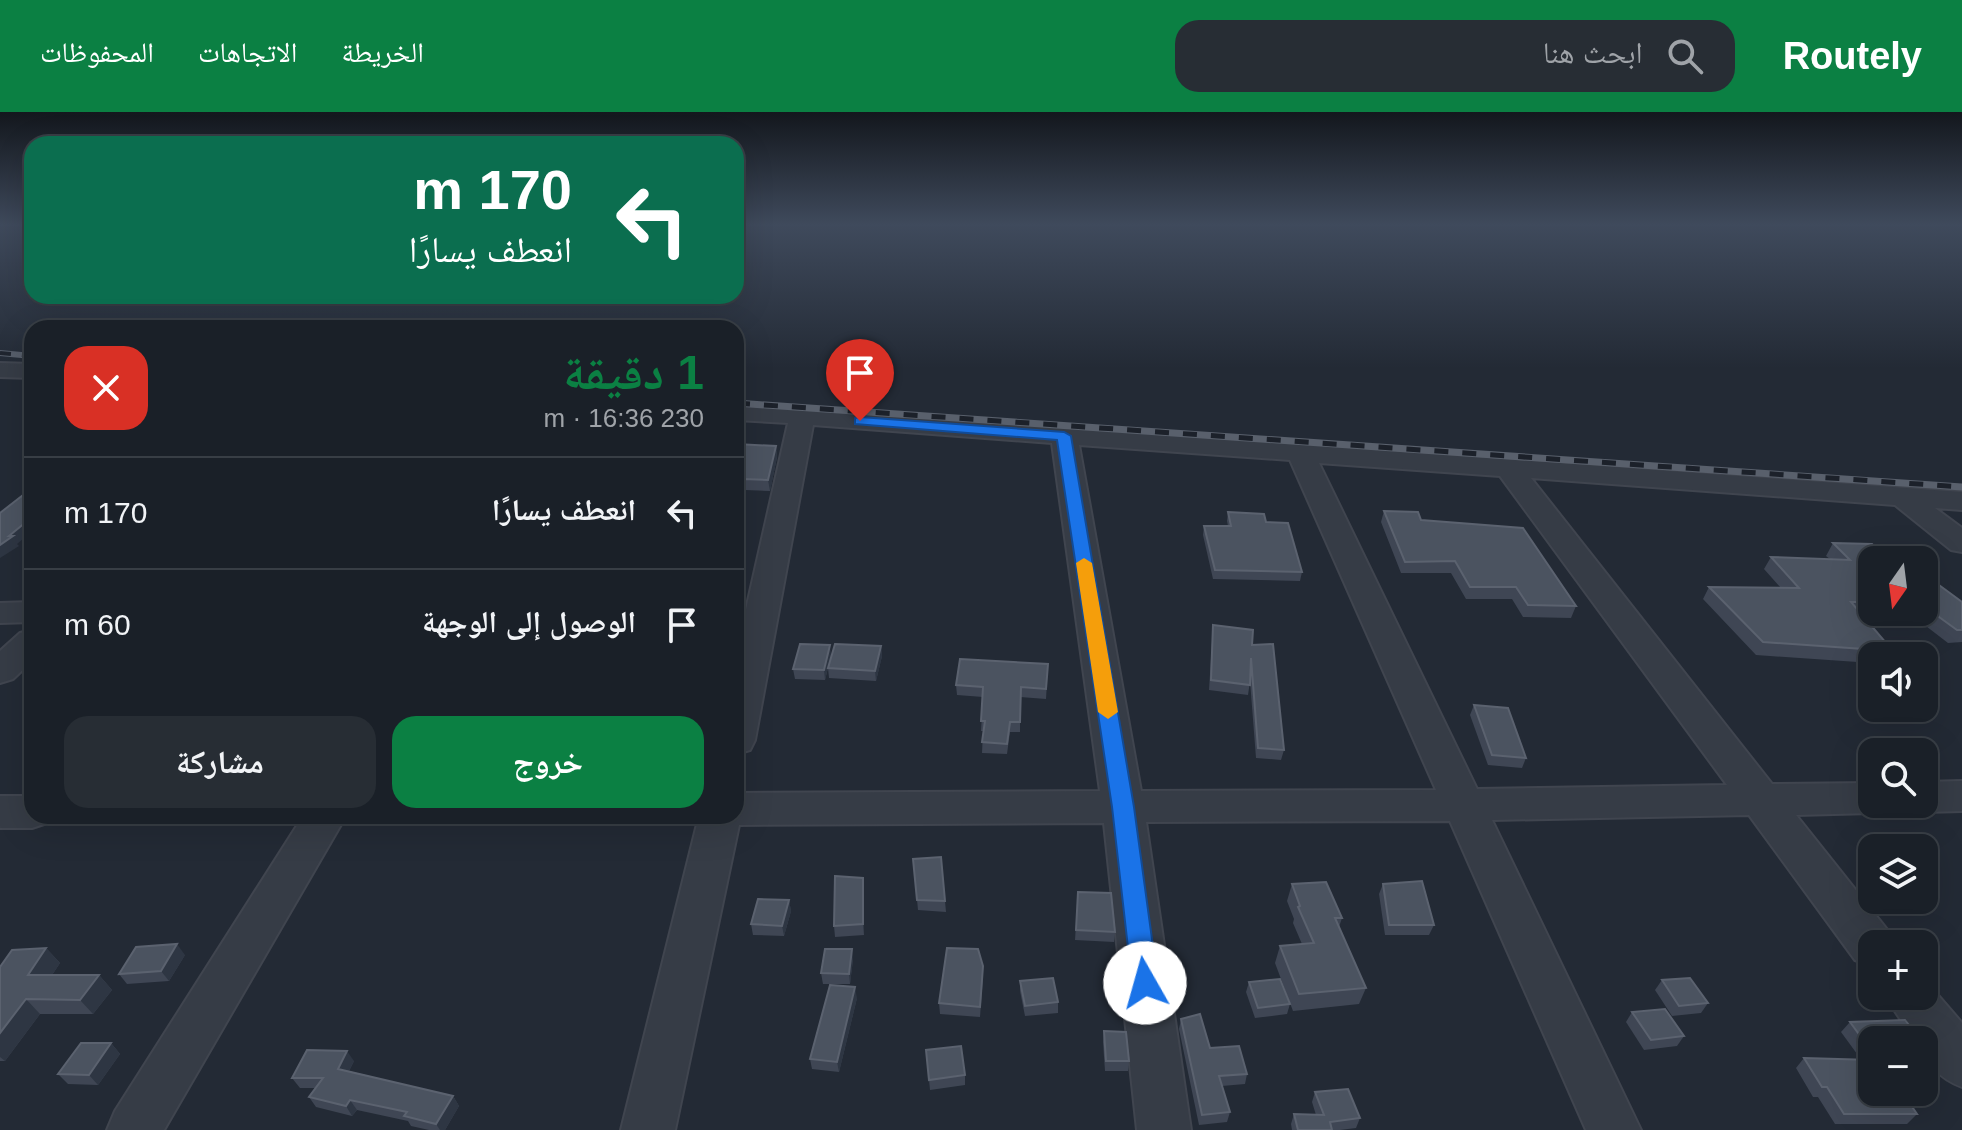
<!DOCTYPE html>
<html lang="ar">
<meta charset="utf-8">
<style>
body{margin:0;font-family:Arial,"Noto Naskh Arabic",sans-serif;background:#272d34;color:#f1f3f6;direction:rtl;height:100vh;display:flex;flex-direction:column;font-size:30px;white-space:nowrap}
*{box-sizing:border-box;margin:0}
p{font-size:26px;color:#9fa3a8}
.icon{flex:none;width:44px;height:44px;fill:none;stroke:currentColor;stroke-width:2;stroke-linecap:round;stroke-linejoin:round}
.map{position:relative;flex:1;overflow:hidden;direction:ltr}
.sheet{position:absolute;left:24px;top:208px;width:720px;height:504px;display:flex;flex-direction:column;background:#1a2028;border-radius:24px;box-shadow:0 8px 32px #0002,0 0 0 2px #383e45;direction:rtl}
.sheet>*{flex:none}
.hud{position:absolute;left:24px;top:24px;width:720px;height:168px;border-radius:24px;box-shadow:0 8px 32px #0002,0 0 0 2px #383e45;direction:rtl;background:#0b6e4f;color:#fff;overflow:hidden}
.needle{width:52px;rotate:194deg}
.fabs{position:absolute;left:1858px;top:434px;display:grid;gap:16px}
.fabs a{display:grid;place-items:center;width:80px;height:80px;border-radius:16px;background:#1a2028;box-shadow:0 8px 32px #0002,0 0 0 2px #383e45;font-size:40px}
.pin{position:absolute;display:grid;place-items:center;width:68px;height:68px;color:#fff;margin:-82px -34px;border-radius:50% 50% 50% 0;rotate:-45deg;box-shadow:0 0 8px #0007}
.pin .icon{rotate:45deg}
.me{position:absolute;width:88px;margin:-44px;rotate:353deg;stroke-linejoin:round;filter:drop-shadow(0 0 6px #0008)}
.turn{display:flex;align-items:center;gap:28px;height:168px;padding:0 40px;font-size:36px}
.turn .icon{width:104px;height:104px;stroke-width:2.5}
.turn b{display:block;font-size:56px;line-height:68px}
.round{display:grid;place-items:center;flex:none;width:84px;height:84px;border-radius:24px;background:#272d34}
.overview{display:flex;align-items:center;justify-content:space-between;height:136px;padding:0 40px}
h1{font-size:48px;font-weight:700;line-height:60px;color:#0b8043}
.primary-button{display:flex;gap:16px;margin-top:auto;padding:16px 40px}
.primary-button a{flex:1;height:92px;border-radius:24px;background:#0b8043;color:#fff;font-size:32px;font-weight:700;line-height:92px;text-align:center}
.primary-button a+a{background:#272d34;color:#f1f3f6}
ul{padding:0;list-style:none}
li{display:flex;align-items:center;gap:24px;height:112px;padding:0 40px;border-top:2px solid #383e45}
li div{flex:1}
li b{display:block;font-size:30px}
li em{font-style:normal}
header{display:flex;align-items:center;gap:48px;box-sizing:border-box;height:112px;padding:0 40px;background:#0b8043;color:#fff}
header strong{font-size:38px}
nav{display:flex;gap:44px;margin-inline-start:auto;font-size:28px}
.search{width:560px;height:72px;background:#272d34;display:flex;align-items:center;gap:20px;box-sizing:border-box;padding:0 28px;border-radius:24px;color:#9fa3a8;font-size:30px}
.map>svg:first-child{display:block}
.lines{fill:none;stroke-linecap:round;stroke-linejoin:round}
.minor-casing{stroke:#40454f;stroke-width:4}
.minor{fill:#363c46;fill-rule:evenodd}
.rail-far1-casing{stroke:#59606c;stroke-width:6}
.rail-casing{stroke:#59606c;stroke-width:7}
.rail-far1{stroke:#1c212a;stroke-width:4;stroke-dasharray:11;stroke-linecap:butt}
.rail{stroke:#1c212a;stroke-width:5;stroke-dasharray:14;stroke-linecap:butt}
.wall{fill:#3f4654}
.shaded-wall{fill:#2e3643}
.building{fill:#4b5360;stroke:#5b626f;stroke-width:2}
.route{fill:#1a73e8;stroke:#114b97;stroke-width:2}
.slow{fill:#f59e0b}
</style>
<header>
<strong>Routely</strong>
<div class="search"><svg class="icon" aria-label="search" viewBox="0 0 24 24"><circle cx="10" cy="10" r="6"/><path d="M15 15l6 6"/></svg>ابحث هنا</div>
<nav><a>الخريطة</a><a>الاتجاهات</a><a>المحفوظات</a></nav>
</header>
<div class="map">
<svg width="1962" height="1018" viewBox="0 0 1962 1018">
<rect width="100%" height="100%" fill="#232a35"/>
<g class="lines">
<defs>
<g id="minor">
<path d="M0 251 32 252V266L0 265Z"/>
<path d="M736 292 1962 380V398L1935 396 1962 416V440L1951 438 1895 393 1531 366 1772 672 1872 671V692H1889L1887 697 1872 701 1796 703 1889 820 1895 832H1872V854L1855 848 1749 703 1492 708 1641 1018H1586L1450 709 1146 710 1191 1018H1137L1104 711 739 713 675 1018H621L699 704H736V681L1100 679 1052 331 813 313 755 628 750 638 736 642V542L788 311 736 308ZM1079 333 1290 348 1436 678 1141 679ZM1319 351 1500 364 1727 673 1477 677Z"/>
<path d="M32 490V510L0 511V491Z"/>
<path d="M32 518V549L13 567 0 571V539L20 521Z"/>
<path d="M1962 669V699L1924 700 1909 696 1907 692H1924V670Z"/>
<path d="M0 684H32V704H51L47 711 32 716H0Z"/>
<path d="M303 704H346L164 1018H107L115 999Z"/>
<path d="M1924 867 1962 911V975C1941 967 1924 952 1924 928H1914L1885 884H1924Z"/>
</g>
</defs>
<!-- minor casing -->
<use href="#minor" class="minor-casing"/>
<!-- minor -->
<use href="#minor" class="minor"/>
<defs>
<path id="rail-far1" d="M0 241 32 244"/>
<path id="rail" d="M736 291 1962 375"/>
</defs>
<!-- rail-far1 casing -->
<use href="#rail-far1" class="rail-far1-casing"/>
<!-- rail casing -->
<use href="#rail" class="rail-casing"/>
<!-- rail-far1 -->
<use href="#rail-far1" class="rail-far1"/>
<!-- rail -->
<use href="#rail" class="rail"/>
</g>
<!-- wall -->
<g class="wall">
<path d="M736 332 776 334 777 345 770 379 745 378Z"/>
<path d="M1384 399 1576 494 1571 506 1523 505 1512 487H1466L1451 461H1401L1381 410Z"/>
<path d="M1228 400 1266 410 1302 460 1300 469 1213 467 1203 423 1204 414H1228L1227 409Z"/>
<path d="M1833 431 1872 448V500H1924V462L1962 490V530L1948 531 1909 501 1861 502 1893 539 1889 544H1872V551L1756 543 1703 487 1709 475 1781 476 1764 457 1771 445 1830 447 1826 444Z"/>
<path d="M1213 513 1252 533 1284 638 1281 648 1256 646 1250 569 1248 583 1209 578Z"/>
<path d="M881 534 882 544 876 569 829 566 828 556 825 568 795 567 793 557 831 543 828 555Z"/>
<path d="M1048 552 1046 587 1020 585V620H1010L1007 642 982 641 983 619H981L983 585 957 583 956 573Z"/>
<path d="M1474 593 1526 646 1522 656 1488 653 1470 603Z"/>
<path d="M913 747 945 789 946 800 918 798Z"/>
<path d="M863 766 864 823 835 825 834 814Z"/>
<path d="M1292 772 1342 806 1339 815 1366 876 1359 892 1293 899 1275 851 1280 834 1302 832 1293 811 1294 807 1287 789Z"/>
<path d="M1383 772 1434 813 1429 823H1385L1379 782Z"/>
<path d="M1078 780 1115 820 1114 830 1075 828Z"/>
<path d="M789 788 791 799 784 824 753 823 751 812Z"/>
<path d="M46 836 60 851 52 863H99L112 878 93 902H40L5 949H0V855Z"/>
<path d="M185 843 169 869 127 872 119 862Z"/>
<path d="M853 847 850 872H823L821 861Z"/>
<path d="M983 865 980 905 940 902 939 891Z"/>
<path d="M1662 868 1708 891 1701 901 1672 904 1655 878Z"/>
<path d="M1020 869 1058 890V901L1025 904 1020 879Z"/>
<path d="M1249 870 1290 892 1287 902 1255 906 1246 880Z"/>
<path d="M857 886 839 960 812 957 810 947Z"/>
<path d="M1632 900 1684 924 1677 934 1644 938 1626 910Z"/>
<path d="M1181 907 1210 936 1247 962 1245 972 1222 974 1230 1000 1227 1010 1199 1013 1179 917Z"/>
<path d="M1850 910 1872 928V945L1860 946 1841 920Z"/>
<path d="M1104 919 1129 949 1128 959H1105L1103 930Z"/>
<path d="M111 931 120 942 98 973 68 972 58 962Z"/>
<path d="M926 938 965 963V973L930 978Z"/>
<path d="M1804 946 1917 1002 1907 1012H1835L1818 985H1813L1796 956Z"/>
<path d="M354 949 349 959 453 984 459 994 445 1018H429L411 1014 408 1009 357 998 352 1004 316 995 309 985 316 976H300L292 966Z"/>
<path d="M1315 980 1360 1006 1356 1016 1340 1018H1292L1291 1012 1294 1002 1316 1003 1312 990Z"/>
</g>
<!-- shaded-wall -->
<g class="shaded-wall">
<path d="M776 334 777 345 770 379 768 368Z"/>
<path d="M743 367 745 378 736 396V381Z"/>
<path d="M32 405V419L17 432 19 434 0 446V433Z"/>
<path d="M830 533 831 543 825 568 824 558Z"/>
<path d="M881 534 882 544 876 569 875 559Z"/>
<path d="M863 766 864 776V823L863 812Z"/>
<path d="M789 788 791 799 784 824 782 814Z"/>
<path d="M177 832 185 843 169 869 161 859Z"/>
<path d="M46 836 60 851 42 878 28 863Z"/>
<path d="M852 837 853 847 850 872 849 862Z"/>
<path d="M99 863 112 878 93 902 80 888Z"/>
<path d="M855 875 857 886 839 960 837 950Z"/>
<path d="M26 887 40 902 5 949 0 945V921Z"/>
<path d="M111 931 120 942 98 973 89 963Z"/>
<path d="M347 939 354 949 345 967 338 957Z"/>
<path d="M453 984 459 994 445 1018H440L436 1012Z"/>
<path d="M350 988 357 998 352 1004 346 994Z"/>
</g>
<!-- building -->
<g class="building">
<path d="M736 332 776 334 768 368 743 367 736 381Z"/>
<path d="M32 376V405L9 424H13L0 433V401Z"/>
<path d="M1384 399 1418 400 1421 408 1523 416 1576 494 1528 493 1516 475H1470L1455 449 1405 450Z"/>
<path d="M1228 400 1264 402 1266 410 1288 411 1302 460 1215 458 1204 414H1231Z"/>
<path d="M1833 431 1872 432 1889 448H1872V490H1851L1893 539 1763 530 1709 475 1799 476 1771 445 1850 448Z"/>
<path d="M1924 462 1962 490V518H1957L1924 494Z"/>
<path d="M1213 513 1253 518 1252 533 1273 532 1284 638 1258 636 1251 546 1250 573 1211 568Z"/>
<path d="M800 532 830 533 824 558 793 557Z"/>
<path d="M835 532 881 534 875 559 828 556Z"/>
<path d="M960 547 1048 552 1046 577 1021 575 1020 610H1010L1007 632 982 630 985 609H981L983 575 956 573Z"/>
<path d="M1474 593 1508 596 1526 646 1492 643Z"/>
<path d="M941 745 945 789 917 788 913 747Z"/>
<path d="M835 764 863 766V812L834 814Z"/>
<path d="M1422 769 1434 813H1389L1383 772Z"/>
<path d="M1326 770 1342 806H1335L1366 876 1299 882 1280 834 1314 831 1298 795 1300 794 1292 772Z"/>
<path d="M1078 780 1111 781 1115 820 1076 818Z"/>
<path d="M758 787 789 788 782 814 751 812Z"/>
<path d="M177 832 161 859 119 862 136 835Z"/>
<path d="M46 836 28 863H99L80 888 26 887 0 921V855L12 838Z"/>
<path d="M947 836 978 837 983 854 980 895 939 891Z"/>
<path d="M825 837H852L849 862 821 861Z"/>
<path d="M1053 866 1058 890 1025 894 1020 869Z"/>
<path d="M1690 866 1708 891 1679 894 1662 868Z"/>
<path d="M1280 867 1290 892 1258 896 1249 870Z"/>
<path d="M830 873 855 875 837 950 810 947Z"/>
<path d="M1665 897 1684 924 1651 928 1632 900Z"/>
<path d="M1200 902 1210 936 1239 934 1247 962 1219 964 1230 1000 1202 1003 1181 907Z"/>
<path d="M1905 908 1921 928H1872V936H1869L1850 910Z"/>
<path d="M1104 919 1126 920 1129 949H1106Z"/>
<path d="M81 931H111L89 963 58 962Z"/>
<path d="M961 934 965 963 929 968 926 938Z"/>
<path d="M307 938 347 939 338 957 453 984 436 1012 404 1004 407 1000 350 988 346 994 309 985 323 966H292Z"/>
<path d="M1804 946 1872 948V980H1902L1917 1002H1844L1827 975H1822Z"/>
<path d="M1348 977 1360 1006 1330 1010 1332 1018H1298L1294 1002 1324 1003 1315 980Z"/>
</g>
<!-- sky -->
<linearGradient id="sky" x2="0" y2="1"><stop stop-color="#13171d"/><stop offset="0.44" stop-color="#3f4a5c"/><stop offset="1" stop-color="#3f4a5c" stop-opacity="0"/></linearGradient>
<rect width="1962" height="256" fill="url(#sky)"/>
<!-- route -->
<path class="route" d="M860 305 1064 320 1071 324 1134 695 1158 871 1155 879 1145 883 1136 879 1132 871 1112 695 1057 328 855 312V306Z"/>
<!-- slow -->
<path class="slow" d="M1084 446 1092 451 1118 600 1108 607 1098 600 1076 451Z"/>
</svg>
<div class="fabs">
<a><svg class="needle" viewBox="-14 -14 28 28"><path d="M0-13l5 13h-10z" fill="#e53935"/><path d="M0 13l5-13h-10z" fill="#9fa3a8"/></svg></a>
<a><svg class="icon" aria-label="sound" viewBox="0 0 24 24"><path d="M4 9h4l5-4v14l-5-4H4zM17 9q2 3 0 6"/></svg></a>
<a><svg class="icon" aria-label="search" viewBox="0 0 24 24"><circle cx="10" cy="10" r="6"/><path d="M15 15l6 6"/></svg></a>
<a><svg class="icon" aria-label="layers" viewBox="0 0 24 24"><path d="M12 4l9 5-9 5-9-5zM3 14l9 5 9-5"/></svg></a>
<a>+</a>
<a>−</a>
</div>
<div class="pin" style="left:860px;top:309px;background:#d93025"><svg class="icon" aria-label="arrive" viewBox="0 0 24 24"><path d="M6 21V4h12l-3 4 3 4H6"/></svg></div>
<svg class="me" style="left:1145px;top:871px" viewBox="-20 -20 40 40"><circle r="19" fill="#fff"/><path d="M0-13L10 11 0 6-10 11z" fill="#1a73e8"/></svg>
<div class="hud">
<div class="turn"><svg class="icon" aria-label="left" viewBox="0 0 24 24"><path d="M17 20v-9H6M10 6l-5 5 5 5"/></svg><div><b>170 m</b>انعطف يسارًا</div></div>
</div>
<section class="sheet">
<div class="overview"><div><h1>1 دقيقة</h1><p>230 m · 16:36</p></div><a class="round" style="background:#d93025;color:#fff"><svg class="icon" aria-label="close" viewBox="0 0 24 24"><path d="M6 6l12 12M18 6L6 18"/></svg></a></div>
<ul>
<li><svg class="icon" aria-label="left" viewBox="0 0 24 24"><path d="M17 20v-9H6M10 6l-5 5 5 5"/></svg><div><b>انعطف يسارًا</b></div><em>170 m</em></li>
<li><svg class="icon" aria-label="arrive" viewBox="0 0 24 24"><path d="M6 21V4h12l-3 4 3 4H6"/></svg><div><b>الوصول إلى الوجهة</b></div><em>60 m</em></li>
</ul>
<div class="primary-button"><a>خروج</a><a>مشاركة</a></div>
</section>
</div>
